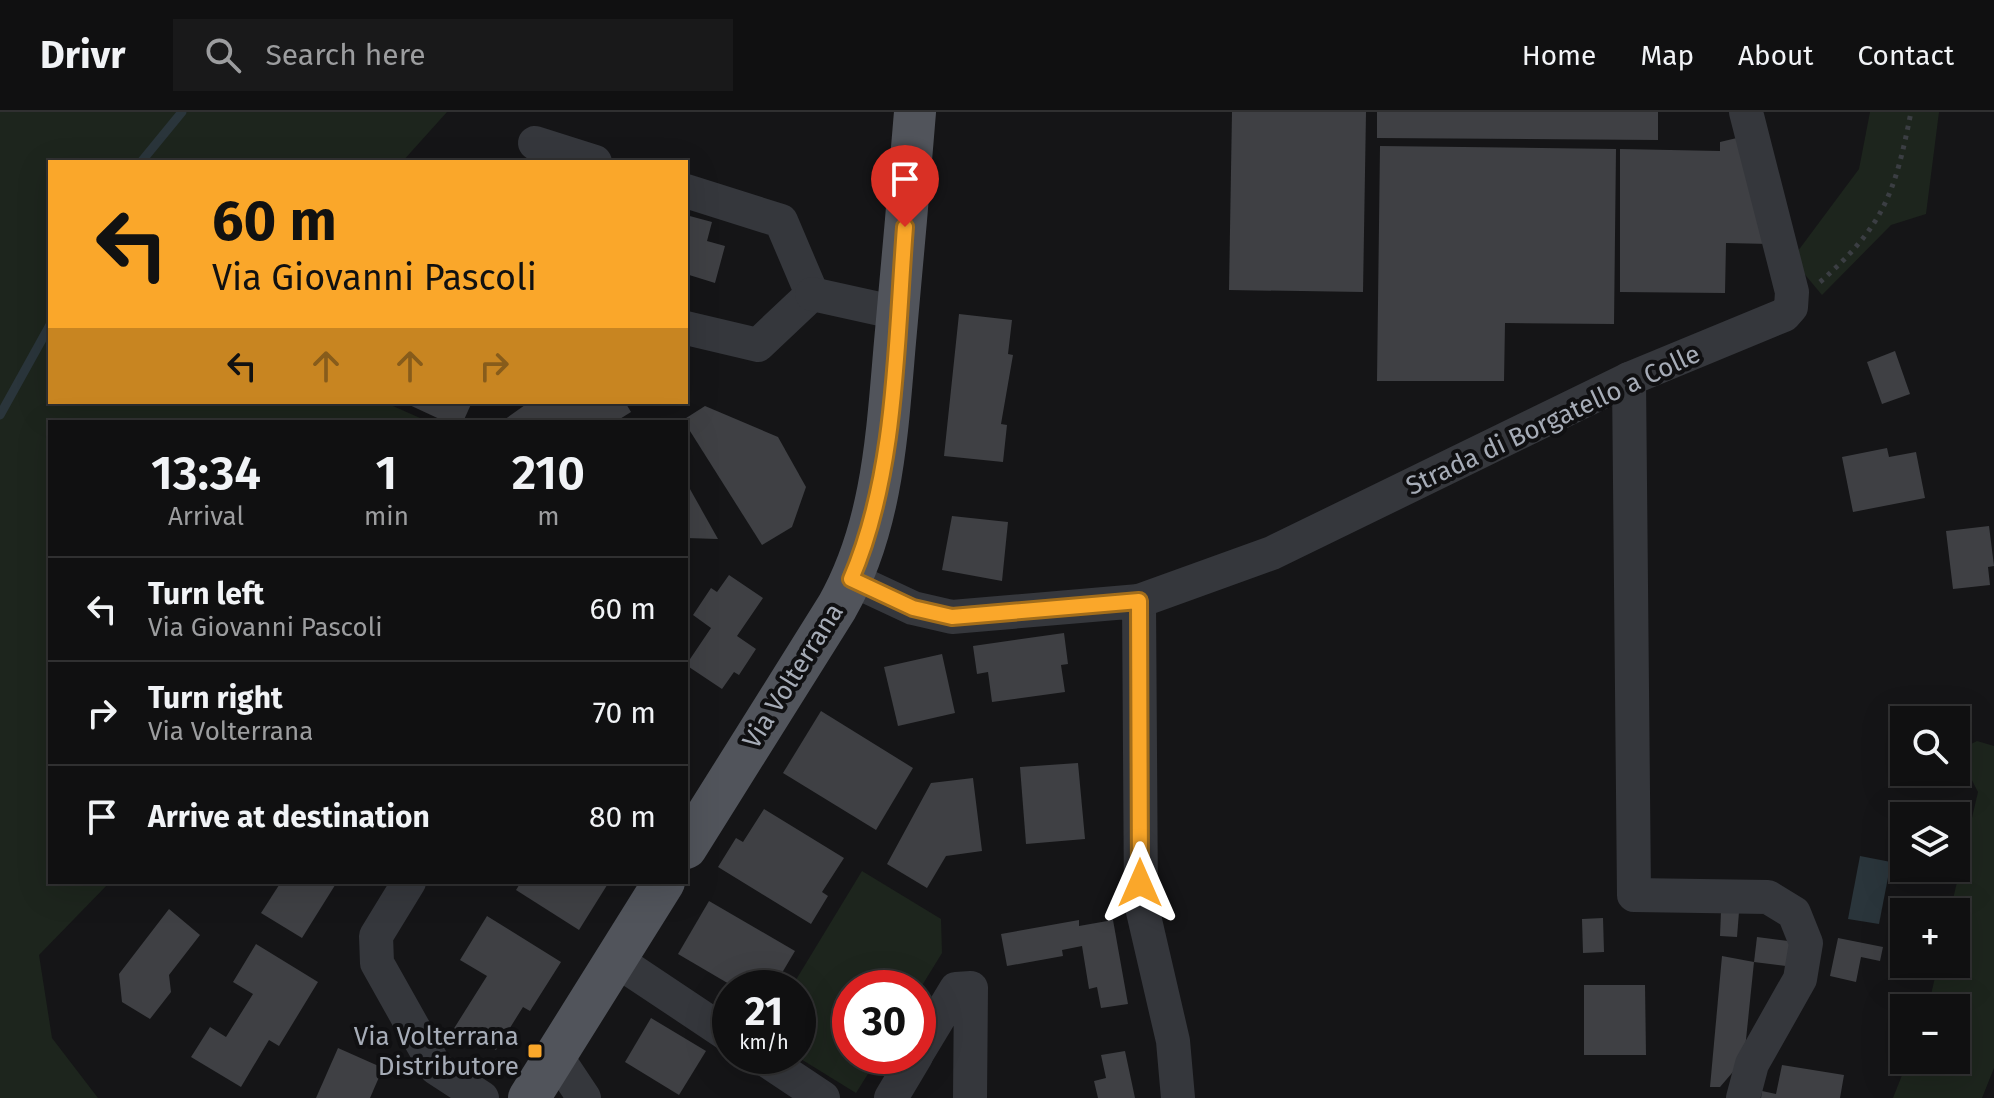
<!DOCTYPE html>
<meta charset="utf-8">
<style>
body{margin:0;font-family:"Fira Sans",sans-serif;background:#19191a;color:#f1f3f6;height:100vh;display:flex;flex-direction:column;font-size:30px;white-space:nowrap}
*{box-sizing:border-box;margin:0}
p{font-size:26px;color:#9c9d9f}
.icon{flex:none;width:44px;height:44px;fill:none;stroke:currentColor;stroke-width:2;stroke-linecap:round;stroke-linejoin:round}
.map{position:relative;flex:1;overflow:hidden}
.panel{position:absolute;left:48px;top:308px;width:640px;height:464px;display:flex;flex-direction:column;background:#101011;border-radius:0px;box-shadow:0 8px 32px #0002,0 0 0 2px #303031}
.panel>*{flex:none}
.hud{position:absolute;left:48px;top:48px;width:640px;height:244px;border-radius:0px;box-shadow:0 8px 32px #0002,0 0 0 2px #303031;background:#faa72a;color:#111;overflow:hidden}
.controls{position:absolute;left:1890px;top:594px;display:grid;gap:16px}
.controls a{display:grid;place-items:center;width:80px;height:80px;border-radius:0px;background:#101011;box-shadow:0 8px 32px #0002,0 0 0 2px #303031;font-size:40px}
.speed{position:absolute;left:712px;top:858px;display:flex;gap:16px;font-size:40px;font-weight:700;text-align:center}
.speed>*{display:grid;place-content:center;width:104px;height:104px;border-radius:50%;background:#101011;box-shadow:0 8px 32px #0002,0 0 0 2px #303031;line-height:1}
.speed small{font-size:20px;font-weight:400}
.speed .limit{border:12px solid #d22;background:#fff;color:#111}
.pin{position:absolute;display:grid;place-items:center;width:68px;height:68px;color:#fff;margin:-82px -34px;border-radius:50% 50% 50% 0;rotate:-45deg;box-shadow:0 0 8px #0007}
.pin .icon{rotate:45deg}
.me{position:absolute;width:88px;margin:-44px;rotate:0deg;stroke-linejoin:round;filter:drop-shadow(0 0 6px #0008)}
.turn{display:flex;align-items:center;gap:28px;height:168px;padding:0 32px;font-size:36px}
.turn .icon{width:104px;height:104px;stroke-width:2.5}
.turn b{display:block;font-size:56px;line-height:68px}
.lanes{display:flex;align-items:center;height:76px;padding:0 32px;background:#0003;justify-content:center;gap:40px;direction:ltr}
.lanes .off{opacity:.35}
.eta{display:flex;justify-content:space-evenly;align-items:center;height:136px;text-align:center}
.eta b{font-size:48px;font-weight:600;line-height:56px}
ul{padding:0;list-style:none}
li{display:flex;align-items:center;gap:24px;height:104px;padding:0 32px;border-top:2px solid #303031}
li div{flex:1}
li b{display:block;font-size:30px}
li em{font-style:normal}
header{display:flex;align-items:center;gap:48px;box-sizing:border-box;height:112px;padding:0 40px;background:#101011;border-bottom:2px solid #303031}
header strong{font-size:38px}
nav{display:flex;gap:44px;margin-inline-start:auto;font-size:28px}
.search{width:560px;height:72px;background:#19191a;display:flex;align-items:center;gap:20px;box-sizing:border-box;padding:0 28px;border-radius:0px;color:#9c9d9f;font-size:30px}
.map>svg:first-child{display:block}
.green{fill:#1d251d}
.water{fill:#2a353b}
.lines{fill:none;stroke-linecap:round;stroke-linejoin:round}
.stream{stroke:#2a353b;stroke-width:9}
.building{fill:#3f4044}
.path{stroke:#3b3e43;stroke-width:5;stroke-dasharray:4 6;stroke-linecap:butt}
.minor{stroke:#35373c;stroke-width:34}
.major{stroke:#51545b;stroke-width:42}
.route-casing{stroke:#a26d1b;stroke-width:20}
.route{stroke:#faa72a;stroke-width:14}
.poi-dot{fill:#faa72a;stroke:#101012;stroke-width:3}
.labels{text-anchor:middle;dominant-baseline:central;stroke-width:8;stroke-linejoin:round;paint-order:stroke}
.street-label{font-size:26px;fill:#a6acb7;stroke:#101012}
.poi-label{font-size:26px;fill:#a6acb7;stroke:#101012;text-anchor:end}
</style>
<header>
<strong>Drivr</strong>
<div class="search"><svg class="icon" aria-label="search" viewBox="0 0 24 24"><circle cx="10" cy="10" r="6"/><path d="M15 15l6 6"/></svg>Search here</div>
<nav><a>Home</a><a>Map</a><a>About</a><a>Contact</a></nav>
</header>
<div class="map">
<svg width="1994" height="986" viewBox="0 0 1994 986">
<rect width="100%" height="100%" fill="#151517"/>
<!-- green -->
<g class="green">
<path d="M0 0H447L402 50H50V290H384L429 310H50V770H110L39 843 52 926 98 986H0Z"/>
<path d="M1870 0H1939L1926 102 1891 113 1822 183 1792 147 1859 57Z"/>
<path d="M1977 629 1994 634V956L1982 986H1893L1908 948H1956V896H1928L1938 852H1956V800H1950L1978 680 1957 639Z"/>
<path d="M862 759 941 807 942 841 918 880V876H850V944H879L856 981 796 944 798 876H791Z"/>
</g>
<!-- water -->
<path class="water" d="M1860 744 1891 750 1879 812 1848 807Z"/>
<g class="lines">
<!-- stream -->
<g class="stream">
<path d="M141 50 182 0"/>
<path d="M0 303 50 213"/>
</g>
</g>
<!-- building -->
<g class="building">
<path d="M1232 0H1366L1363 180 1229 178Z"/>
<path d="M1377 0H1658V28L1377 26Z"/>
<path d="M1741 25 1770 132 1726 131 1725 181 1620 180V37L1720 39V30Z"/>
<path d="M1380 34 1616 37 1614 212 1505 211 1504 269H1377Z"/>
<path d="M686 103 712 110 707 129 725 134 715 171 686 162Z"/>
<path d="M959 202 1012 208 1008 242 1013 243 1001 312 1007 313 1003 350 944 344Z"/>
<path d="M1895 239 1910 282 1882 292 1867 250Z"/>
<path d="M403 290H472L463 310H446Z"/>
<path d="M523 290H625L631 300 615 310H602L600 306 594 310H501L525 293Z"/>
<path d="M705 294 778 325 806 375 792 415 762 433 683 308Z"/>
<path d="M1887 336 1889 345 1916 340 1925 386 1853 400 1842 345Z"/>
<path d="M686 370 718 427 686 426Z"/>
<path d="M952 404 1008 410 1002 469 942 458Z"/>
<path d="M1989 414 1994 454 1988 455 1990 473 1953 477 1946 419Z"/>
<path d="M729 463 763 486 737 524 756 537 739 563 734 560 722 577 686 553 711 516 693 503 711 476 717 480Z"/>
<path d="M1064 521 1068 552 1061 553 1065 580 992 590 988 560 977 562 973 534Z"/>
<path d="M942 542 955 601 898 614 884 555Z"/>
<path d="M821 599 913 656 876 718 783 661Z"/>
<path d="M1078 651 1085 727 1026 732 1020 655Z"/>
<path d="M973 666 982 739 946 744 927 776 887 752 931 671Z"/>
<path d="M764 697 844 746 822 780 828 784 811 812 718 755 736 726 743 730Z"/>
<path d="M281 770H337L302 826 261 801Z"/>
<path d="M521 770H609L579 818 516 778Z"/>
<path d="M709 789 795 839 773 876H736L678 842Z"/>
<path d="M169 797 200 823 169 863 171 880 150 907 122 890 119 862Z"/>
<path d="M1721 799 1739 800 1737 825 1720 824Z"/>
<path d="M487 804 561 850 530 899 523 895 496 938 477 926 474 931 453 918 487 864 460 848Z"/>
<path d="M1603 806 1604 840 1583 841 1582 807Z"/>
<path d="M1079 808V814L1113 808 1128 892 1101 896 1097 875 1089 877 1082 834 1062 838 1063 844 1007 854 1001 822Z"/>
<path d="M1757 825 1797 830 1794 855 1754 850Z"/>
<path d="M1838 826 1883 835 1880 849 1861 845 1856 870 1830 864Z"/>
<path d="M256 832 318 870 279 934 269 928 241 975 191 945 210 915 226 925 253 882 233 870Z"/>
<path d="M1722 844 1754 850 1744 947 1720 975H1710Z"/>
<path d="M1584 873H1645L1646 943H1584Z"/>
<path d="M651 906 706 939 679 983 625 950Z"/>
<path d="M338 936 383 956 370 986H316Z"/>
<path d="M1125 939 1135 986H1098L1094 969 1106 966 1101 943Z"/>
<path d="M1782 953 1844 963 1840 986H1761L1762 979 1776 982Z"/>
</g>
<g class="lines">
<!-- path -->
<path class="path" d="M1820 170C1884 114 1895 81 1911 0"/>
<!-- minor -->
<g class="minor">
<path d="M535 31 595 50"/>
<path d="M686 79 781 109 812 182 758 233 686 216"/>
<path d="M812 182 898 201"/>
<path d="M1629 267 1634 783 1768 785 1794 801 1806 831 1800 867 1752 952 1743 986"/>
<path d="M851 467 913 496 952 505 1139 489 1141 791 1173 929 1178 986"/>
<path d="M1139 489 1272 441 1629 267 1784 203 1791 195 1792 180 1746 0"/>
<path d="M409 770 376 824 377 851 436 956 482 986"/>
<path d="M616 848 730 924"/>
<path d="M918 940 956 877 971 876 970 986"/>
<path d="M556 944 584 986"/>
<path d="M760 944 823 986"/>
<path d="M891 986 916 944"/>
</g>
<!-- major -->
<g class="major">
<path d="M686 736 837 495C883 414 887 321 895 230 902 153 909 77 915 0"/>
<path d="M529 986 664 770"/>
</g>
</g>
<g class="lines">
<defs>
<path id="route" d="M905 115C896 228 897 361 851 467L913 496 952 505 1139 489 1140 771"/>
</defs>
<!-- route casing -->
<use href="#route" class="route-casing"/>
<!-- route -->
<use href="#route" class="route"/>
</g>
<!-- markers -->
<rect class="poi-dot" x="527" y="931" width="16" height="16" rx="4"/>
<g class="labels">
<!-- street labels -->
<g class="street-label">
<text transform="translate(1553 308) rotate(-25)">Strada di Borgatello a Colle</text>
<text transform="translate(793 564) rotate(-58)">Via Volterrana</text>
</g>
<!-- poi labels -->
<g class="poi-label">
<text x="519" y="924">Via Volterrana<tspan x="519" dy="30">Distributore</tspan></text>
</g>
</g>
</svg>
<div class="controls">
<a><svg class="icon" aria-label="search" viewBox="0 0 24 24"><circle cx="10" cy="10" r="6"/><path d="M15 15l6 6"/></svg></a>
<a><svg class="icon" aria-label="layers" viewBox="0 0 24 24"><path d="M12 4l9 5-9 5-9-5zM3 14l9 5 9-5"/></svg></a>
<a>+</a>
<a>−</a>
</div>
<div class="speed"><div>21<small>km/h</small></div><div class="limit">30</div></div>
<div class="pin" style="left:905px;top:115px;background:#d93025"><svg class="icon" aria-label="arrive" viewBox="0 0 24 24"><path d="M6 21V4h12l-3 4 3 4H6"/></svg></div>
<svg class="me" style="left:1140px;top:771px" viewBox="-20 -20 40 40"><path d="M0-17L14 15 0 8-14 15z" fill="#faa72a" stroke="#fff" stroke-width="4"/></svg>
<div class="hud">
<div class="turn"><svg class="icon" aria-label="left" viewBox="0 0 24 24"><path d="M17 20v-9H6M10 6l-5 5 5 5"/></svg><div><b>60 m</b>Via Giovanni Pascoli</div></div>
<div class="lanes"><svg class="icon" aria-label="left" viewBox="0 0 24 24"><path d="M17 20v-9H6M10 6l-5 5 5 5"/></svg><svg class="icon off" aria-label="ahead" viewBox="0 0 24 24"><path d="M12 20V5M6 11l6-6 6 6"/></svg><svg class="icon off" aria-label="ahead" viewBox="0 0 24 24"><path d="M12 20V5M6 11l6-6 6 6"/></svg><svg class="icon off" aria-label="right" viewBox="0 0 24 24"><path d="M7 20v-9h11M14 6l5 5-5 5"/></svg></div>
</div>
<section class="panel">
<div class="eta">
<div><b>13:34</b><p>Arrival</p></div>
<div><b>1</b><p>min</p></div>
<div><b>210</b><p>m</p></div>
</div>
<ul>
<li><svg class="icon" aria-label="left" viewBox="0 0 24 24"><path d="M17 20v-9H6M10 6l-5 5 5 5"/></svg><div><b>Turn left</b><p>Via Giovanni Pascoli</p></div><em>60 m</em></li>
<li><svg class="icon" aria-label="right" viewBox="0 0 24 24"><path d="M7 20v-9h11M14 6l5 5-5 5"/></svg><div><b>Turn right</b><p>Via Volterrana</p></div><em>70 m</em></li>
<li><svg class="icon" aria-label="arrive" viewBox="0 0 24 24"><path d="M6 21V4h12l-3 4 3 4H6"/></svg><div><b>Arrive at destination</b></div><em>80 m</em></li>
</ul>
</section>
</div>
